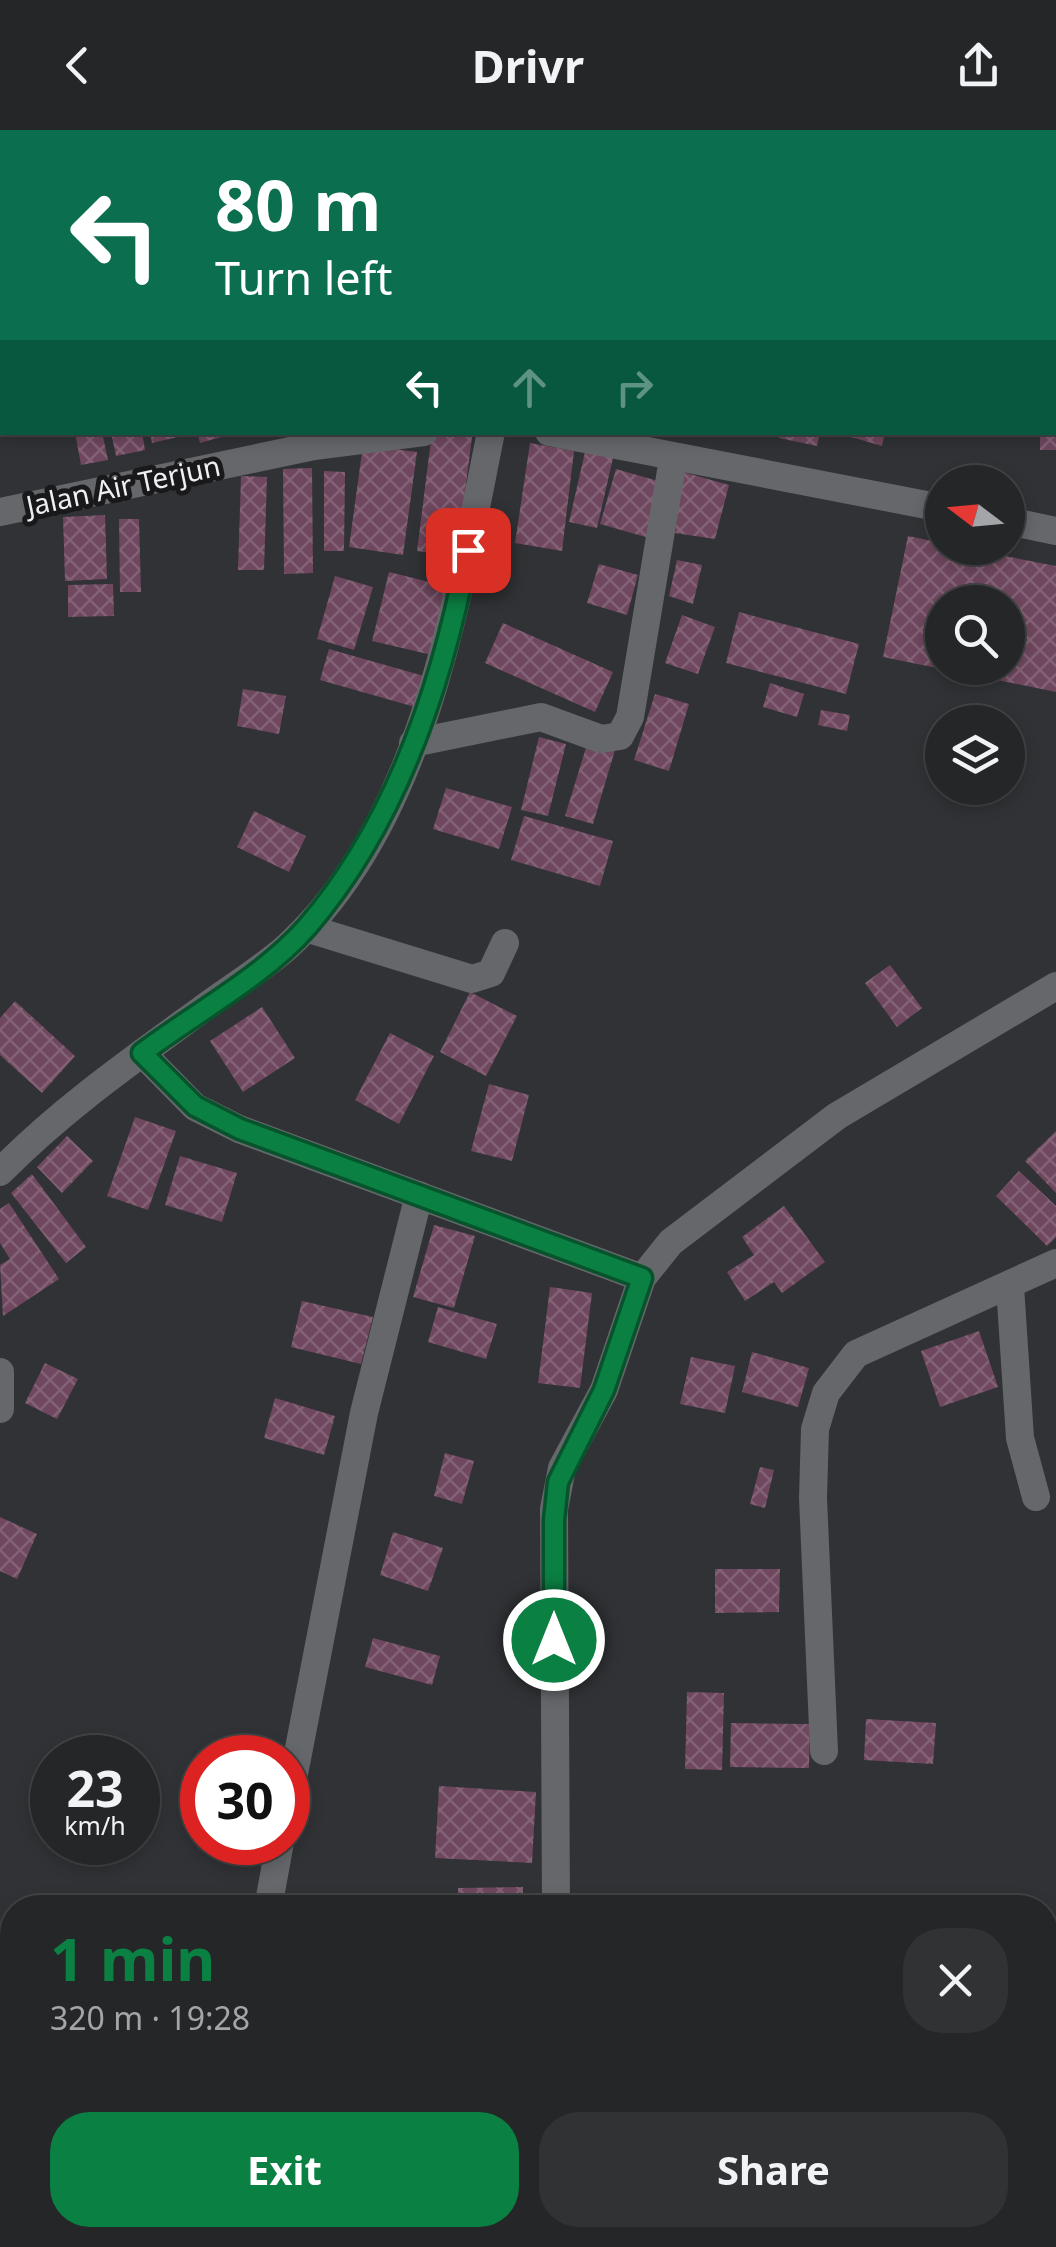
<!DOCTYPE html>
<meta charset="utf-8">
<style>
body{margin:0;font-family:"Noto Sans",sans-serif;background:#303234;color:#f1f3f6;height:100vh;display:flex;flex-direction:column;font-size:38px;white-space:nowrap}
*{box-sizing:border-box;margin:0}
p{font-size:32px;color:#a3a5a8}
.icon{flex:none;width:55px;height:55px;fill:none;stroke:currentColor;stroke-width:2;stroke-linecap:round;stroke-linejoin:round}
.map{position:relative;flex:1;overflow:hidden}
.drawer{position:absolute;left:0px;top:1765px;width:1058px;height:352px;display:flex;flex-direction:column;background:#242628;border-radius:40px 40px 0 0;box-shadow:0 5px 15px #0003,0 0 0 2px #414345}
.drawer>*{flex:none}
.hud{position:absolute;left:0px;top:0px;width:1058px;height:305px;box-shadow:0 5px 15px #0003,0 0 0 2px #414345;background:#0b6e4f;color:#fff;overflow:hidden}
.needle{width:65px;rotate:286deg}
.fabs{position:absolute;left:925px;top:335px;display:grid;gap:20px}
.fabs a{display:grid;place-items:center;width:100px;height:100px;border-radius:50%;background:#242628;box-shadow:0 5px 15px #0003,0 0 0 2px #414345;font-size:50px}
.speed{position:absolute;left:30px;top:1605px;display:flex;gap:20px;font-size:50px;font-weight:700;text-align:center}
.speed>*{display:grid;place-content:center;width:130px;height:130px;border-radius:50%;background:#242628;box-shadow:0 5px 15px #0003,0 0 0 2px #414345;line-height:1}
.speed small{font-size:25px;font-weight:400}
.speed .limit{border:15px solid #d22;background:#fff;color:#111}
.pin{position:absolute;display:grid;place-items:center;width:85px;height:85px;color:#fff;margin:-42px;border-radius:20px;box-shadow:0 5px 15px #0006}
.me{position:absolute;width:110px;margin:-55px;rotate:0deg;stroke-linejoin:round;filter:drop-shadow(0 0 8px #0008)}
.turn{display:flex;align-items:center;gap:35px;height:210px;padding:0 50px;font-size:45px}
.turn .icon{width:130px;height:130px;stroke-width:2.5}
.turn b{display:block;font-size:70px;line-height:85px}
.lanes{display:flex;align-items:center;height:95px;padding:0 50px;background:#0003;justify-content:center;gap:50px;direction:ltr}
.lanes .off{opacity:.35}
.round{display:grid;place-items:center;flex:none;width:105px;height:105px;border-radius:40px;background:#303234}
.overview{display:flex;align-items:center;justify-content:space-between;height:170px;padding:0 50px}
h1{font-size:60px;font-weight:700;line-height:75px;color:#0b8043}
.primary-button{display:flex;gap:20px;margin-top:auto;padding:20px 50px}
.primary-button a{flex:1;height:115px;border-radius:40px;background:#0b8043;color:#fff;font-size:40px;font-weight:700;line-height:115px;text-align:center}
.primary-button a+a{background:#303234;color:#f1f3f6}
header{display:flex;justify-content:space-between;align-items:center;height:130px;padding:0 50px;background:#242628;font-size:45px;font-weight:700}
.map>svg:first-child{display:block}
.building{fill:url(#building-cross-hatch)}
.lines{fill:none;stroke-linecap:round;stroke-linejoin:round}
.minor{stroke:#65676b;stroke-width:28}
.tertiary{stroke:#65676b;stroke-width:28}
.secondary{stroke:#65676b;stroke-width:28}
.route-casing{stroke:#07532c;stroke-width:25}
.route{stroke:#0b8043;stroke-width:18}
.labels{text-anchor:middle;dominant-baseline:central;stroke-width:10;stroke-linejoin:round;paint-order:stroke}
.street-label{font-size:28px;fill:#edeff1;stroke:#19191b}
</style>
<header><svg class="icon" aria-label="back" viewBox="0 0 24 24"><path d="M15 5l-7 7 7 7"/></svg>Drivr<svg class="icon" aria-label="share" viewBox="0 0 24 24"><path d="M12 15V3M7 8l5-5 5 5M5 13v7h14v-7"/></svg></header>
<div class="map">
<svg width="1056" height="2117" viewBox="0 0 1056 2117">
<defs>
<pattern id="building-cross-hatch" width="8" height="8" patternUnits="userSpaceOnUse" patternTransform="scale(2.5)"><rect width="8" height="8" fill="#6f475e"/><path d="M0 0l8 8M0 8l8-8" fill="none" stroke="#846276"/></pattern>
</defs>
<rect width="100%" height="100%" fill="#303235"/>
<!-- building -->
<g class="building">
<path d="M75 302H102L108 330 81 335Z"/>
<path d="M111 302H142L145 320 116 326Z"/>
<path d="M150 302H181L182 306 152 313Z"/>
<path d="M197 302H232V304L200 313Z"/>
<path d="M432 302 472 307 457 426 417 421Z"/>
<path d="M780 302H820L817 316 779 308Z"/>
<path d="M834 302H885L882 316Z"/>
<rect x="1040" y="302" width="16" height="18"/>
<path d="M530 313 574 321 562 421 515 413Z"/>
<path d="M363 315 417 322 403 425 349 417Z"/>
<path d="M585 322 613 328 597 398 569 392Z"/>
<path d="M312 338 313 443 284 444 283 339Z"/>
<path d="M616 339 665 353 649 408 600 394Z"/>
<path d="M324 341 345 342 344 421H324Z"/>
<path d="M683 342 729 355 715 409 675 403Z"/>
<path d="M241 346 267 347 264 440H238Z"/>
<path d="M105 385 107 449 65 451 63 387Z"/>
<path d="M119 389H139L141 462H120Z"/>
<path d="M908 406 942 413V418H964L1056 436V562L944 539 1008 538V472H942V539L883 527Z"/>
<path d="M677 430 702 435 693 474 669 466Z"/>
<path d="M599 434 638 445 627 485 587 473Z"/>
<path d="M389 442 449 457 432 525 372 511Z"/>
<path d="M335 446 373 457 354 520 317 509Z"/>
<path d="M113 454 114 486 68 487V455Z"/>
<path d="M739 482 859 514 846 564 726 533Z"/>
<path d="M682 485 715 497 698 544 665 533Z"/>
<path d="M503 493 613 542 595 582 485 533Z"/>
<path d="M329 519 424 546 415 577 320 550Z"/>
<path d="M770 553 804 564 797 587 763 577Z"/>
<path d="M243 559 286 566 279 604 237 596Z"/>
<path d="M655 564 689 574 669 641 634 630Z"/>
<path d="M821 580 850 585 847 601 818 595Z"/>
<path d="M539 607 566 614 548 686 521 680Z"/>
<path d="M588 611 615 620 593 694 565 686Z"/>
<path d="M446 658 512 677 499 719 433 699Z"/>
<path d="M254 681 306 706 289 742 237 717Z"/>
<path d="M524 686 613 711 600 756 511 730Z"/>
<path d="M890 835 922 878 897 897 865 853Z"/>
<path d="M470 862 517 886 486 946 440 922Z"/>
<path d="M15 871 75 926 42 963 0 925V888Z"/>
<path d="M262 877 295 928 243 962 210 911Z"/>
<path d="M390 903 434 926 399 994 355 970Z"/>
<path d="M489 954 529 965 512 1031 471 1021Z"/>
<path d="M135 987 176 1001 148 1080 107 1066Z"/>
<path d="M1056 1001V1063L1025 1031Z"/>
<path d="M67 1006 93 1031 62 1063 37 1037Z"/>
<path d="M180 1026 237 1043 222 1092 165 1075Z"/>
<path d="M1019 1041 1056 1076V1107L1047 1116 996 1066Z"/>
<path d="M32 1044 86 1117 66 1133 11 1063Z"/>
<path d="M9 1073 59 1149 3 1186 0 1135 10 1129 0 1113V1079Z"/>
<path d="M784 1076 825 1132 782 1163 774 1152 745 1171 727 1142 754 1125 742 1107Z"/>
<path d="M434 1095 475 1106 454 1178 413 1167Z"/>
<path d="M550 1157 592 1163 580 1258 538 1253Z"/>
<path d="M302 1171 373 1187 361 1234 291 1217Z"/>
<path d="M438 1177 497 1194 486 1229 428 1212Z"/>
<path d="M979 1201 998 1257 940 1277 921 1221Z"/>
<path d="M752 1222 809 1238 798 1277 742 1262Z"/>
<path d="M691 1227 735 1236 725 1283 680 1274Z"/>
<path d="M45 1233 78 1249 57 1289 25 1273Z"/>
<path d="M275 1268 335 1286 324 1325 264 1308Z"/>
<path d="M445 1323 474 1331 462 1374 434 1366Z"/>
<path d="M760 1337 774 1340 765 1378 750 1374Z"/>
<path d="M0 1387 37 1404 17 1449 0 1441Z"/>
<path d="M393 1402 443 1418 428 1461 380 1445Z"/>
<path d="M715 1439H780L779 1482 715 1483Z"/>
<path d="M373 1508 440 1526 432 1555 365 1537Z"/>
<path d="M687 1562 724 1563 722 1640 685 1639Z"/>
<path d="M866 1589 936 1593 933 1634 864 1630Z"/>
<path d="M731 1593 810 1594 809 1638 730 1637Z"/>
<path d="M439 1656 536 1662 532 1733 435 1728Z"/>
<path d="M523 1757V1778H459L458 1758Z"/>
<path d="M1045 1816 1056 1819V1856L1045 1853Z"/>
</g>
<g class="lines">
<!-- minor -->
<g class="minor">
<path d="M277 0 280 2"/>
<path d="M869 0 888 2"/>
<path d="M413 613 541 587 601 609 620 606 630 587 673 329"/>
<path d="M306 798 472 849 491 843 505 813"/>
<path d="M142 923 195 977 239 999 642 1148"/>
<path d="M0 1042C61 980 131 931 201 880 229 859 261 840 287 817 423 693 456 474 491 302"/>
<path d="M1010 1156 1020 1308 1036 1367"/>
<path d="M0 1242V1279"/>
<path d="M824 1621 813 1368 815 1299 826 1263 856 1224 1056 1133"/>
<path d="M288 1675 364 1283 419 1065"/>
<path d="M268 1778 280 1712"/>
<path d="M556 1778 554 1379 562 1338 604 1260 642 1148 671 1112 837 986 1056 856"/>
<path d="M203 2117 205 2105"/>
</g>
<!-- tertiary -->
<path class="tertiary" d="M0 382 314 316 424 302"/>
<!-- secondary -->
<g class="secondary">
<path d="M544 2V0"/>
<path d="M549 302 942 378"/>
<path d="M1008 391 1056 401"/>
</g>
</g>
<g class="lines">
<defs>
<path id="route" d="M468 420C443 552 396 694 307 797 263 847 195 883 142 923L195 976 240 999 642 1148 604 1260 558 1352 554 1390V1510"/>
</defs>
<!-- route casing -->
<use href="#route" class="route-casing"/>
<!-- route -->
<use href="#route" class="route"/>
</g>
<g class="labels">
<!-- street labels -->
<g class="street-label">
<text transform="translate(123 355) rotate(-12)">Jalan Air Terjun</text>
</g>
</g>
</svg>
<div class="fabs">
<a><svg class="needle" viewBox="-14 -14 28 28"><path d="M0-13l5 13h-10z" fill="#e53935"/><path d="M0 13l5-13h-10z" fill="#a3a5a8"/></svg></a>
<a><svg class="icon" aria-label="search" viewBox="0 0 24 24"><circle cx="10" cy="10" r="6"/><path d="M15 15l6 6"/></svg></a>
<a><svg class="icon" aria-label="layers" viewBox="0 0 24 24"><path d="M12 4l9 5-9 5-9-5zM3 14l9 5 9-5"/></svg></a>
</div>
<div class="speed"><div>23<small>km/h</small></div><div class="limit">30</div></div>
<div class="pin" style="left:468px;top:420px;background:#d93025"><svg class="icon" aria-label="arrive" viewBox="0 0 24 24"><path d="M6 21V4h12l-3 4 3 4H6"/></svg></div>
<svg class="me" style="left:554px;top:1510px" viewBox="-20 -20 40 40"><circle r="17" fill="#0b8043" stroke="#fff" stroke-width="3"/><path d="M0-11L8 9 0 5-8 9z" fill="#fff"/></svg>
<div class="hud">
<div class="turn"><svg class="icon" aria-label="left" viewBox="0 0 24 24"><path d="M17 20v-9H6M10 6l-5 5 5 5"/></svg><div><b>80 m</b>Turn left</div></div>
<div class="lanes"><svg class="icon" aria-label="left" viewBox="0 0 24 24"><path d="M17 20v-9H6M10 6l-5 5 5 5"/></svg><svg class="icon off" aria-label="ahead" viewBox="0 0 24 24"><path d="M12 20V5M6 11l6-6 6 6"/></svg><svg class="icon off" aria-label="right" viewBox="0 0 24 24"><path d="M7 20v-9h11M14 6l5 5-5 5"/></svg></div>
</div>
<section class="drawer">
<div class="overview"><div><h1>1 min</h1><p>320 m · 19:28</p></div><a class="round"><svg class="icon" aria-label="close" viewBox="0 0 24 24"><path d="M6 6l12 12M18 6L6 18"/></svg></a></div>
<div class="primary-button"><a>Exit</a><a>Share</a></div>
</section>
</div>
